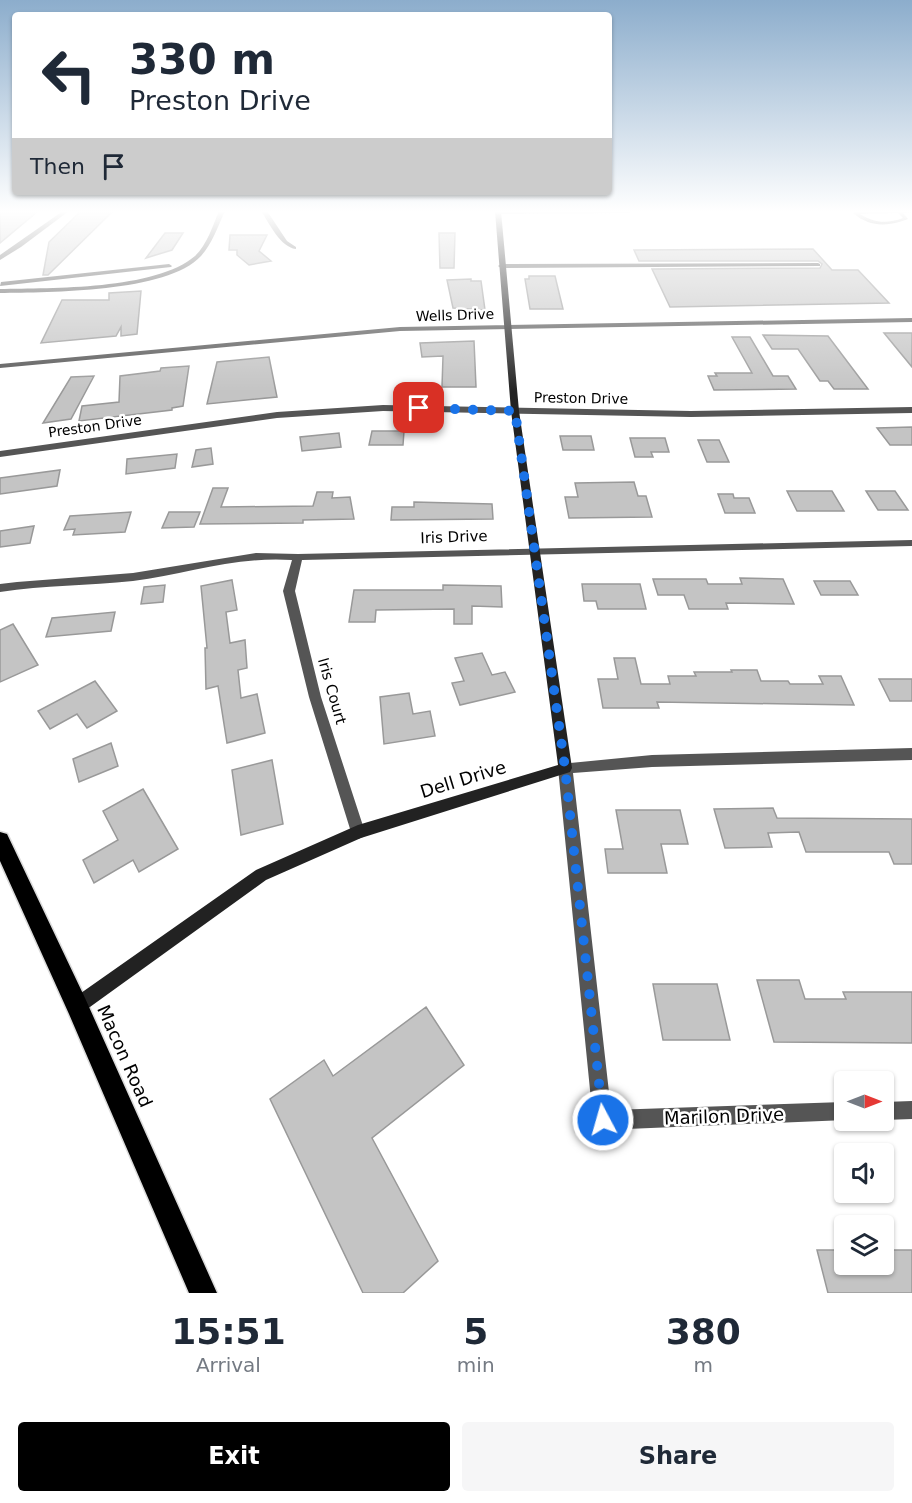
<!DOCTYPE html>
<style>
body{margin:0;font-family:"DejaVu Sans",sans-serif;background:#f6f6f7;color:#1f2937;height:100vh;display:flex;flex-direction:column;font-size:22px;white-space:nowrap}
*{box-sizing:border-box;margin:0}
p{font-size:20px;color:#747a83}
.icon{flex:none;width:33px;height:33px;fill:none;stroke:currentColor;stroke-width:2;stroke-linecap:round;stroke-linejoin:round}
.map{position:relative;height:1293px;overflow:hidden}
.sheet{display:flex;flex-direction:column;background:#fff;flex:1}
.sheet>*{flex:none}
.hud{position:absolute;left:12px;top:12px;width:600px;height:183px;border-radius:6px;box-shadow:0 2px 4px #0004;background:#fff;color:#1f2937;overflow:hidden}
.needle{width:39px;rotate:90deg}
.fabs{position:absolute;left:834px;top:1071px;display:grid;gap:12px}
.fabs a{display:grid;place-items:center;width:60px;height:60px;border-radius:6px;background:#fff;box-shadow:0 2px 4px #0004;font-size:30px}
.pin{position:absolute;display:grid;place-items:center;width:51px;height:51px;color:#fff;margin:-26px;border-radius:12px;box-shadow:0 3px 9px #0006}
.me{position:absolute;width:66px;margin:-33px;rotate:354deg;stroke-linejoin:round;filter:drop-shadow(0 0 4px #0008)}
.turn{display:flex;align-items:center;gap:21px;height:126px;padding:0 18px;font-size:27px}
.turn .icon{width:78px;height:78px;stroke-width:2.5}
.turn b{display:block;font-size:42px;line-height:51px}
.then{display:flex;align-items:center;height:57px;padding:0 18px;background:#0003;gap:12px;font-size:22px}
.eta{display:flex;justify-content:space-evenly;align-items:center;height:102px;text-align:center}
.eta b{font-size:36px;font-weight:800;line-height:42px}
.button{display:flex;gap:12px;margin-top:auto;padding:12px 18px}
.button a{flex:1;height:69px;border-radius:6px;background:#000;color:#fff;font-size:24px;font-weight:800;line-height:69px;text-align:center}
.button a+a{background:#f6f6f7;color:#1f2937}
.map>svg:first-child{display:block}
.building{fill:#c4c4c4;stroke:#999;stroke-width:1.5}
.lines{fill:none;stroke-linecap:round;stroke-linejoin:round}
.primary-casing{stroke:#dbdbdb;stroke-width:3}
.lane{fill:#555;fill-rule:evenodd}
.street{fill:#555;fill-rule:evenodd}
.secondary{fill:#222;fill-rule:evenodd}
.primary{fill:#000;fill-rule:evenodd}
.route{stroke:#1a73e8;stroke-width:10;stroke-dasharray:0 18}
.labels{text-anchor:middle;dominant-baseline:central;stroke-width:5;stroke-linejoin:round;paint-order:stroke}
.far-street-label{font-size:14px;fill:#000;stroke:#fff}
.street-label{font-size:15px;fill:#000;stroke:#fff}
.near-street-label{font-size:18px;fill:#000;stroke:#fff}
</style>
<div class="map">
<svg width="912" height="1293" viewBox="0 0 912 1293">
<rect width="100%" height="100%" fill="#fff"/>
<!-- building -->
<g class="building">
<path d="M0 212H37L0 243Z"/>
<path d="M79 213H111L48 275H43L49 242Z"/>
<path d="M165 233H183L172 250 146 258Z"/>
<path d="M439 233H455L454 268H440Z"/>
<path d="M230 235H267L259 251 271 261 249 265 237 255V250H229Z"/>
<path d="M813 249 832 270H858L889 303 670 307 652 269 820 268 822 264 818 261H639L634 250Z"/>
<path d="M529 276H555L563 309H530L525 279H529Z"/>
<path d="M471 279V281H481L485 310 453 308 447 280Z"/>
<path d="M141 291 137 334 121 336V327L116 336 41 343 62 300H109V293Z"/>
<path d="M884 333H912V367Z"/>
<path d="M763 335 828 336 868 389H834L828 381H820L798 349H772Z"/>
<path d="M732 337H750L773 376H788L796 389 714 390 708 376H717L715 373H752Z"/>
<path d="M474 341 476 387H442L443 356 422 357 420 343Z"/>
<path d="M269 357 277 397 207 404 217 362Z"/>
<path d="M189 366 183 406 172 408V410L79 421 82 406 119 402 120 376 160 371 161 368Z"/>
<path d="M94 376 71 419 43 423 71 377Z"/>
<path d="M912 427V445H890L877 428Z"/>
<path d="M372 431H404L403 445H369Z"/>
<path d="M339 433 341 447 302 451 300 437Z"/>
<path d="M560 436H591L594 450H563Z"/>
<path d="M630 438H665L669 452H651L653 457H635Z"/>
<path d="M698 440H719L729 462H707Z"/>
<path d="M211 448 213 464 192 467 196 450Z"/>
<path d="M177 454 175 468 126 474 127 459Z"/>
<path d="M60 470 57 486 0 494V478Z"/>
<path d="M634 482 638 496H646L652 517 569 518 565 497H578L575 483Z"/>
<path d="M213 488H228L221 507 313 506 317 492H333L332 498 350 497 354 519 303 520V523L200 524Z"/>
<path d="M787 491H832L844 511H797Z"/>
<path d="M866 491H895L908 510H878Z"/>
<path d="M718 494H733L734 498H749L755 513H725Z"/>
<path d="M414 502 492 504 493 519 391 520 392 507H414Z"/>
<path d="M131 512 125 532 73 535 75 529 64 530 70 516Z"/>
<path d="M169 512H200L194 527 162 528Z"/>
<path d="M34 526 30 543 0 547V531Z"/>
<path d="M740 578 783 579 794 604 726 603 728 609H689L684 595H658L653 579H706L708 584H742Z"/>
<path d="M232 580 237 610 226 612 230 643 245 640 247 668 238 670 241 698 257 694 265 733 227 743 218 686 206 689 205 648H207L201 586Z"/>
<path d="M814 581H850L858 595H821Z"/>
<path d="M582 584H640L646 609H598L596 601H584Z"/>
<path d="M165 585 163 602 141 604 144 587Z"/>
<path d="M443 585 501 586 502 607 472 606V624H454V609L376 610 375 622H349L354 590H443Z"/>
<path d="M115 612 111 631 46 637 52 618Z"/>
<path d="M13 624 38 665 0 682V630Z"/>
<path d="M482 653 492 675 505 672 515 692 460 705 452 683 464 681 455 658Z"/>
<path d="M614 658H635L641 684H670L668 676H696L694 672H732L731 670H757L761 681H788L790 684H823L819 676H841L854 705 657 702 659 708H603L598 679H618Z"/>
<path d="M879 679H912V701H890Z"/>
<path d="M95 681 117 711 87 728 77 714 50 729 38 711Z"/>
<path d="M409 693 413 714 430 711 435 736 384 744 380 697Z"/>
<path d="M111 743 118 766 79 782 73 759Z"/>
<path d="M272 760 283 824 241 835 232 770Z"/>
<path d="M143 789 178 849 139 872 133 860 94 883 83 860 118 840 103 811Z"/>
<path d="M773 808 777 818 912 819V864H894L889 852H806L799 832 768 833 772 847 725 848 714 809Z"/>
<path d="M616 810H680L688 844H661L667 873H608L605 849H623Z"/>
<path d="M757 980H799L805 999H846L843 992H912V1043L774 1042Z"/>
<path d="M653 984H717L730 1040H663Z"/>
<path d="M426 1007 464 1065 372 1138 438 1261 403 1293H363L270 1099 324 1060 333 1076Z"/>
<path d="M817 1250H844V1264H884V1250H912V1293H828Z"/>
</g>
<g class="lines">
<defs>
<path id="primary" d="M0 832 7 834 85 998 217 1293H189L69 1014 0 861Z"/>
</defs>
<!-- primary casing -->
<use href="#primary" class="primary-casing"/>
<!-- lane -->
<path class="lane" d="M912 211V212L903 213 908 219C888 227 869 227 853 213L855 212ZM898 213 903 218C887 224 874 223 860 214Z"/>
<!-- street -->
<g class="street">
<path d="M63 211H69L21 247 0 260V255Z"/>
<path d="M219 211H225C218 226 212 244 201 256 167 293 49 292 0 293V289C52 288 155 290 195 256 207 245 213 225 219 211Z"/>
<path d="M261 211H267L287 241 296 247V249C280 247 270 224 261 211Z"/>
<path d="M498 211H632L629 213 496 214Z"/>
<path d="M818 263 820 264V266L501 268 498 266 501 264Z"/>
<path d="M169 264 172 266 171 267 0 286 1 282Z"/>
<path d="M912 318V322L400 331 0 368V364L400 327Z"/>
<path d="M383 405 691 411 912 407V413L691 417 383 411 277 418 0 457V451L277 412Z"/>
<path d="M912 540V546L302 560 295 591 321 697 365 832 363 837 358 839 353 837 351 832 309 697 283 591 292 560C237 556 186 574 133 581 89 586 44 585 0 592V584L17 582 133 573 256 553 298 554Z"/>
<path d="M912 748V760L652 767 573 773 611 1110 844 1102V1120H846L603 1130 596 1127 593 1120 558 768 560 764 652 755Z"/>
<path d="M912 1101V1119L884 1120V1102Z"/>
</g>
<!-- secondary -->
<path class="secondary" d="M495 211H501L519 411 572 768 570 772 361 838 266 880 83 1012 77 1015 71 1012 68 1006 71 1000 256 870 358 825 558 765 511 411Z"/>
<!-- primary -->
<use href="#primary" class="primary"/>
</g>
<!-- sky -->
<linearGradient id="sky" x2="0" y2="1"><stop stop-color="#8cadcc"/><stop offset="0.54" stop-color="#fff"/><stop offset="1" stop-color="#fff" stop-opacity="0"/></linearGradient>
<rect width="912" height="392" fill="url(#sky)"/>
<g class="lines">
<!-- route -->
<path class="route" d="M419 408 515 411 565 768 603 1120"/>
</g>
<g class="labels">
<!-- far-street labels -->
<g class="far-street-label">
<text transform="translate(455 315) rotate(-2)">Wells Drive</text>
<text transform="translate(581 398) rotate(1)">Preston Drive</text>
<text transform="translate(95 426) rotate(-8)">Preston Drive</text>
</g>
<!-- street labels -->
<g class="street-label">
<text transform="translate(454 537) rotate(-2)">Iris Drive</text>
<text transform="translate(332 691) rotate(74)">Iris Court</text>
</g>
<!-- near-street labels -->
<g class="near-street-label">
<text transform="translate(463 779) rotate(-17)">Dell Drive</text>
<text transform="translate(125 1056) rotate(66)">Macon Road</text>
<text transform="translate(724 1116) rotate(-2)">Marilon Drive</text>
</g>
</g>
</svg>
<div class="fabs">
<a><svg class="needle" viewBox="-14 -14 28 28"><path d="M0-13l5 13h-10z" fill="#e53935"/><path d="M0 13l5-13h-10z" fill="#747a83"/></svg></a>
<a><svg class="icon" aria-label="sound" viewBox="0 0 24 24"><path d="M4 9h4l5-4v14l-5-4H4zM17 9q2 3 0 6"/></svg></a>
<a><svg class="icon" aria-label="layers" viewBox="0 0 24 24"><path d="M12 4l9 5-9 5-9-5zM3 14l9 5 9-5"/></svg></a>
</div>
<div class="pin" style="left:419px;top:408px;background:#d93025"><svg class="icon" aria-label="arrive" viewBox="0 0 24 24"><path d="M6 21V4h12l-3 4 3 4H6"/></svg></div>
<svg class="me" style="left:603px;top:1120px" viewBox="-20 -20 40 40"><circle r="17" fill="#1a73e8" stroke="#fff" stroke-width="3"/><path d="M0-11L8 9 0 5-8 9z" fill="#fff"/></svg>
<div class="hud">
<div class="turn"><svg class="icon" aria-label="left" viewBox="0 0 24 24"><path d="M17 20v-9H6M10 6l-5 5 5 5"/></svg><div><b>330 m</b>Preston Drive</div></div>
<div class="then">Then<svg class="icon" aria-label="arrive" viewBox="0 0 24 24"><path d="M6 21V4h12l-3 4 3 4H6"/></svg></div>
</div>
</div>
<section class="sheet">
<div class="eta">
<div><b>15:51</b><p>Arrival</p></div>
<div><b>5</b><p>min</p></div>
<div><b>380</b><p>m</p></div>
</div>
<div class="button"><a>Exit</a><a>Share</a></div>
</section>
